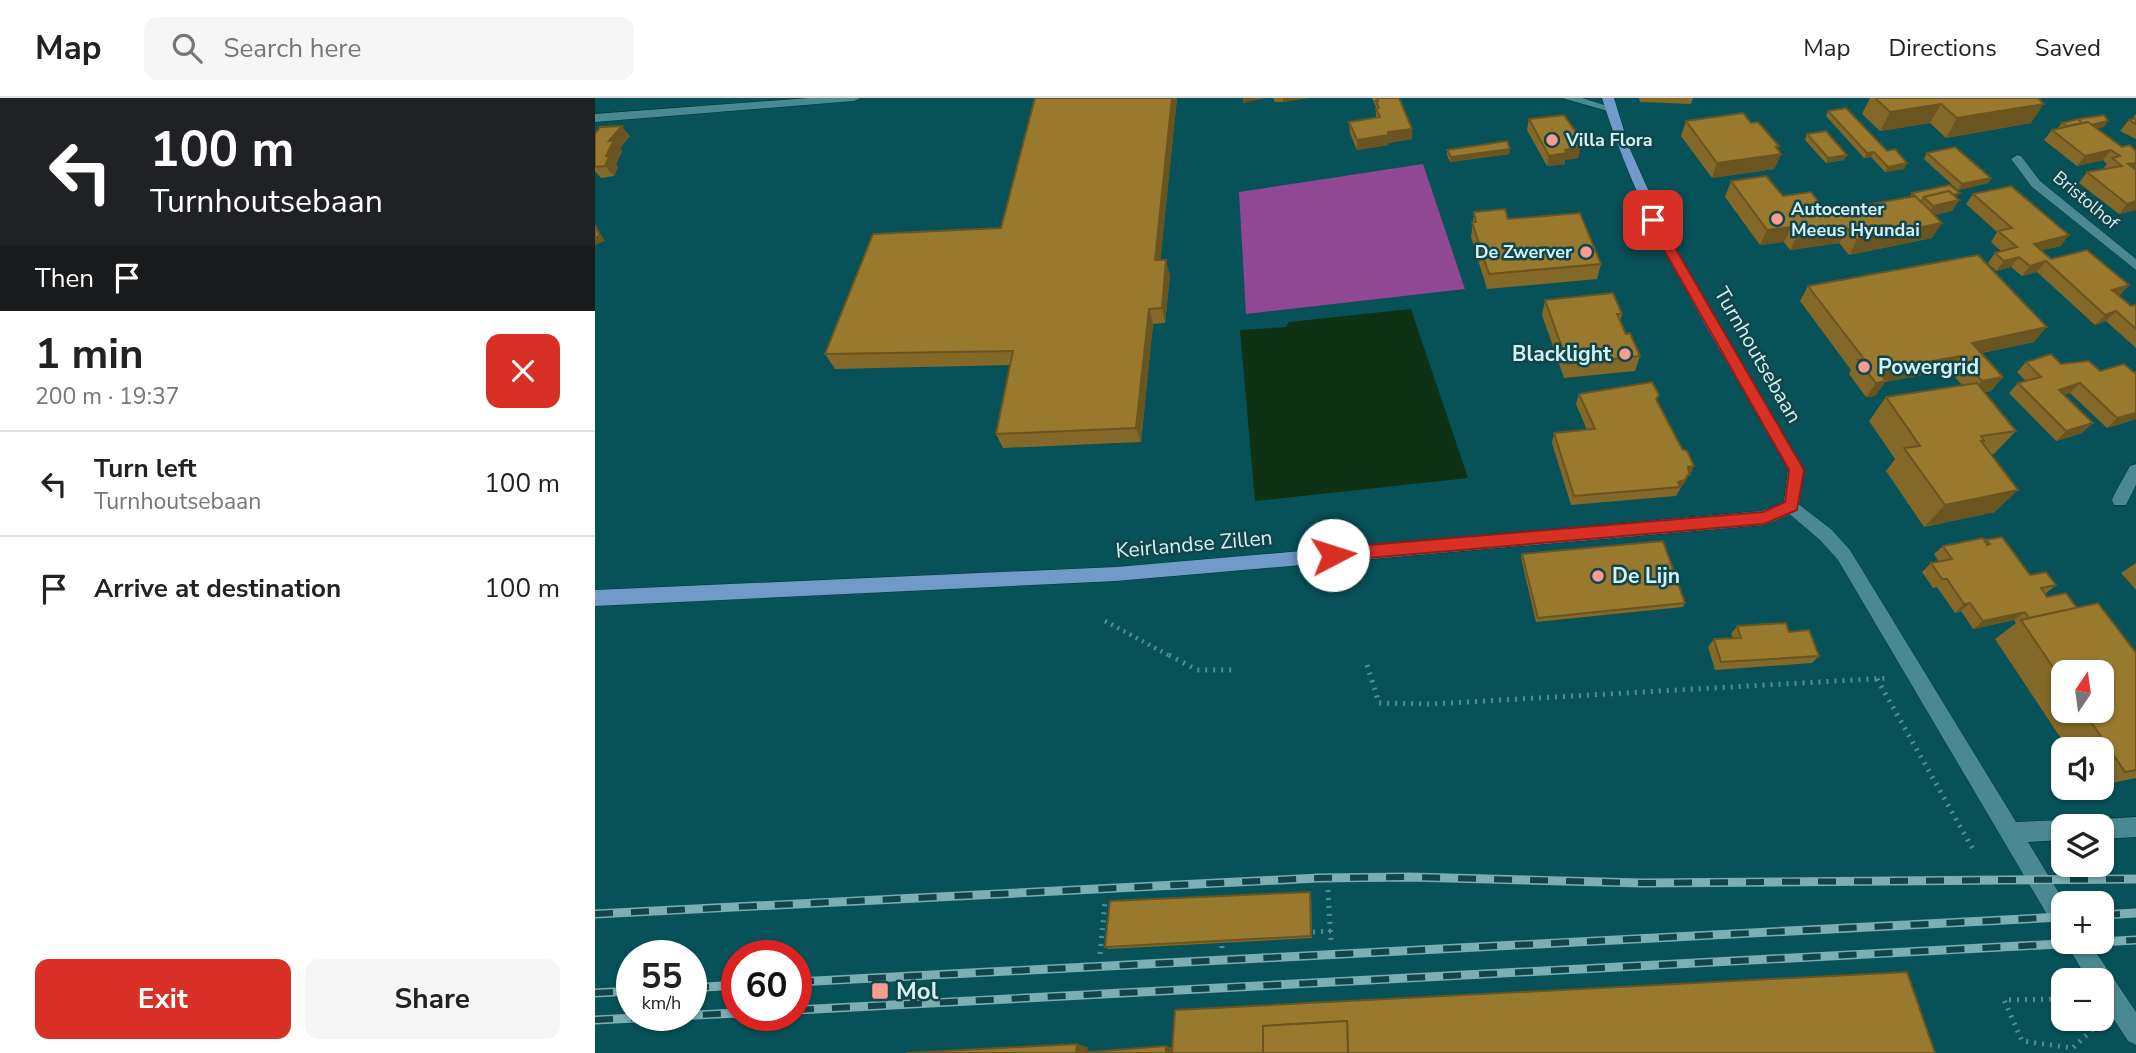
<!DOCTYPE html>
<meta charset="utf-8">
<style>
body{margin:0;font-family:"Nunito Sans",sans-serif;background:#f6f6f6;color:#222;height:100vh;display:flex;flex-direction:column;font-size:26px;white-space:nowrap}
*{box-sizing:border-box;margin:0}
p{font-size:23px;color:#767676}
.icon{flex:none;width:38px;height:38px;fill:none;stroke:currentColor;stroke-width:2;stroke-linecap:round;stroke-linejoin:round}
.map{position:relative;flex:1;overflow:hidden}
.drawer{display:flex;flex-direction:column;background:#fff;width:595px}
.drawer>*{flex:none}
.hud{background:#202124;color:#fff;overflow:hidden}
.needle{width:46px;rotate:13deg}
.fabs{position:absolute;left:1456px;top:562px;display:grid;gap:14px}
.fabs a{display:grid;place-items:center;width:63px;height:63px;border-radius:14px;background:#fff;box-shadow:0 2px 5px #0004;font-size:35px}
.speed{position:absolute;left:21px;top:842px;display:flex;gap:14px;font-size:35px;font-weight:700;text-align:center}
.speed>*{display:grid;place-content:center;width:91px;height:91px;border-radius:50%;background:#fff;box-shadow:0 2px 5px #0004;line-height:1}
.speed small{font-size:18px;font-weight:400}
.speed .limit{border:10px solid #d22;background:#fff;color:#111}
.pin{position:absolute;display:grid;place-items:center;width:60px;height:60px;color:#fff;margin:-30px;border-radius:14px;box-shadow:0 4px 10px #0006}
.me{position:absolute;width:77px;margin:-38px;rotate:85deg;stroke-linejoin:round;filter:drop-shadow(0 0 5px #0008)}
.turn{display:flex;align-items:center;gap:24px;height:147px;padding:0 35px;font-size:32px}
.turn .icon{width:91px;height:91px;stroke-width:2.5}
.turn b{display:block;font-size:49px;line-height:60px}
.then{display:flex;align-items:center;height:66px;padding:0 35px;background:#0003;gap:14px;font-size:26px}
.round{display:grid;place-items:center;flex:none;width:74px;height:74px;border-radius:14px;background:#f6f6f6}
.overview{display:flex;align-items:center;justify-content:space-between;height:119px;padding:0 35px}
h1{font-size:42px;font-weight:700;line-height:52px}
.action{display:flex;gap:14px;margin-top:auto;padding:14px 35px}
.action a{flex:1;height:80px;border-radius:14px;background:#d93025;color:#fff;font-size:28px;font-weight:700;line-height:80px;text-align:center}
.action a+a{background:#f6f6f6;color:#222}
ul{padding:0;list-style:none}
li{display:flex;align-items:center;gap:21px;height:105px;padding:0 35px;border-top:2px solid #e0e0e0}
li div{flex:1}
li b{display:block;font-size:26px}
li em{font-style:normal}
header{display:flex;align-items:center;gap:42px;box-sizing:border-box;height:98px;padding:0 35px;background:#fff;border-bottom:2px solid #e0e0e0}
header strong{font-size:33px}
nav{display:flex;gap:38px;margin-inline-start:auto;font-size:24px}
.search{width:490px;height:63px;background:#f6f6f6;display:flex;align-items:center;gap:18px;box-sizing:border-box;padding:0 24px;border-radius:14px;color:#767676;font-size:26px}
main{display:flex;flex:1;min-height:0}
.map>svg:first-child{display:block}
.green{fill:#914893}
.water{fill:#0f3214}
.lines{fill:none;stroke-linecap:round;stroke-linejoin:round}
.minor-casing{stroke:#00343a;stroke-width:1}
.major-casing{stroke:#00343a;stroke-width:1}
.path-far1{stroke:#538d93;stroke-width:4.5;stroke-dasharray:2 5;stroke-linecap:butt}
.path{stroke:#538d93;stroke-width:5;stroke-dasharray:2 6;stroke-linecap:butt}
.minor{fill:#4b8992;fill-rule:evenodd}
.major{fill:#709ac7;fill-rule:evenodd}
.rail-casing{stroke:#7daeb4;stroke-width:9}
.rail{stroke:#12444a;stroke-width:6;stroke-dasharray:18;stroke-linecap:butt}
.wall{fill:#836828;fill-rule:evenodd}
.shaded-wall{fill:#6a5520}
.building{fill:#98792e;stroke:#6a5520;stroke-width:2}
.route{fill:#d93025;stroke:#8d1f18;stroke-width:2}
.poi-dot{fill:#f59c93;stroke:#12444a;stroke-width:2.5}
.labels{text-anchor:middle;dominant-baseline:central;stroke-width:5;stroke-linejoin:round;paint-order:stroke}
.far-poi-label{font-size:18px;font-weight:bold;fill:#d3f2f6;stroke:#12444a;text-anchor:start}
.far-street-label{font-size:18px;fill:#d3f2f6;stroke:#12444a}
.poi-label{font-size:21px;font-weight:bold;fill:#d3f2f6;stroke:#12444a;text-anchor:start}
.street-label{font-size:21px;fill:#d3f2f6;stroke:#12444a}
.near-poi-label{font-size:24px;font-weight:bold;fill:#d3f2f6;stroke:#12444a;text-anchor:start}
</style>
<header>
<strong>Map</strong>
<div class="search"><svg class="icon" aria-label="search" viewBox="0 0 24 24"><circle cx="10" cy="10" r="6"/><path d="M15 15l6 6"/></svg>Search here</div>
<nav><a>Map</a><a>Directions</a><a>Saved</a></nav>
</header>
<main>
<section class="drawer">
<div class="hud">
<div class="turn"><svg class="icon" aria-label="left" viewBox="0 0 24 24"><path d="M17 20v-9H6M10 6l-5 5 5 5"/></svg><div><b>100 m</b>Turnhoutsebaan</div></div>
<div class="then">Then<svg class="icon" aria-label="arrive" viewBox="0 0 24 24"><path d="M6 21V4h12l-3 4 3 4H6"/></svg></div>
</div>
<div class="overview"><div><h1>1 min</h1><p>200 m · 19:37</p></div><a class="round" style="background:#d93025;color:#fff"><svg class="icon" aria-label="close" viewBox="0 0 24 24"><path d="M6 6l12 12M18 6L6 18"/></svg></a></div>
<ul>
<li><svg class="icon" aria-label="left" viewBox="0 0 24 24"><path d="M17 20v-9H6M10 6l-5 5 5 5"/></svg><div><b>Turn left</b><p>Turnhoutsebaan</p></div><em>100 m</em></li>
<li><svg class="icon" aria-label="arrive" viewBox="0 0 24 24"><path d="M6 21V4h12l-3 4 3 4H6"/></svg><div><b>Arrive at destination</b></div><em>100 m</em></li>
</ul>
<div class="action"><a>Exit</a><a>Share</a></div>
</section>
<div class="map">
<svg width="1541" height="955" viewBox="0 0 1541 955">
<rect width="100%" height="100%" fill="#075158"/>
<!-- green -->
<path class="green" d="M828 66 870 191 651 216 644 94Z"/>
<!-- water -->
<path class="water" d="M816 211 873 380 660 403 645 232 691 229 694 224Z"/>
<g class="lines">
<defs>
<g id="minor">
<path d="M214 0H265L259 3 0 24V16Z"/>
<path d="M967 0H987L1022 11 1016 14Z"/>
<path d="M1422 57 1426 58 1445 83 1541 161V172L1437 89 1416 61Z"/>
<path d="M1541 366V387L1531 407H1519L1517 402 1519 397 1535 368Z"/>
<path d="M1197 401 1237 432 1255 452 1421 724 1468 722 1475 725 1477 728H1468V742L1433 744 1470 805 1468 833 1460 830 1243 462 1225 442 1191 413 1189 408 1191 403Z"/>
<path d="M1541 719V739L1507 741V728H1498L1500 724 1507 721Z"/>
<path d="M1470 844H1494L1541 914V947L1533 943 1507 903V882H1493Z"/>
</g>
<path id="major" d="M1007 0H1019L1034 49 1077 145 1209 372 1203 413 1169 427 521 483 0 508V492L521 469 1167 413 1189 404 1193 372C1125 248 1049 137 1007 0Z"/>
</defs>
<!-- minor casing -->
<use href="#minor" class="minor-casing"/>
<!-- major casing -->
<use href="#major" class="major-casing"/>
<!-- path-far1 -->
<path class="path-far1" d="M510 523 577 559"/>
<!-- path -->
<g class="path">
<path d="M574 557 602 572H640"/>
<path d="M772 567 784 605 837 606 1294 580"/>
<path d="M1282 581 1379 753"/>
<path d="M733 792 736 844"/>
<path d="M718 834 736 833"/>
<path d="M627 840V850"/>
<path d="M505 856 510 803"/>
<path d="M1464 901 1409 902 1427 943 1478 950 1504 925"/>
</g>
<!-- minor -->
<use href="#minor" class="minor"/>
<!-- major -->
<use href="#major" class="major"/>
<defs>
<g id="rail">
<path d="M0 816 723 780 815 779 1046 785 1541 781"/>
<path d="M1507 817 1541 815"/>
<path d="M201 884 1468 819"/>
<path d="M96 890 142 887"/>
<path d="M0 895 37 893"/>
<path d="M201 912 1541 842"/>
<path d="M0 922 142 915"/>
</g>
</defs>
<!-- rail casing -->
<use href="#rail" class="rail-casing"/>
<!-- rail -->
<use href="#rail" class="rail"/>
</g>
<!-- wall -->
<g class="wall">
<path d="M582 0 565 162 575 177 570 225 558 226 546 344 408 350 401 336 415 267 240 271 230 256 406 130Z"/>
<path d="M678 0H713L688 4H680Z"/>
<path d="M777 0H804L817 41 793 45V47L762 52 755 35 754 24 781 20V9Z"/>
<path d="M1044 0H1098L1096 6 1045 4Z"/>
<path d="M1275 0H1443L1436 25 1351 40 1335 25 1285 33 1267 16Z"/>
<path d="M1233 13 1309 71 1290 74 1276 59 1269 60 1231 18Z"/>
<path d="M1541 16V41L1525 33 1534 22 1537 21Z"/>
<path d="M934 21 987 43 983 60 970 62V66L952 68 932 32Z"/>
<path d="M1484 21 1509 29 1501 30 1527 49 1541 112 1524 116 1484 85 1492 74 1508 71 1512 66 1508 62 1482 68 1449 42 1457 32 1463 30 1467 25 1484 22Z"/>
<path d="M1091 23 1156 25 1186 56 1179 71 1117 80 1086 38Z"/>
<path d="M0 36 35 38 25 50 27 53 21 66 23 69 19 78 6 80 0 73Z"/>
<path d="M1212 36 1249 62 1231 65 1210 42Z"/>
<path d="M852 52 915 56 855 64 852 57Z"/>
<path d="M1332 55 1396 80 1393 85 1363 92 1329 61Z"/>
<path d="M1136 83 1188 98 1231 114 1315 99 1317 95 1362 100 1364 102 1357 113 1339 117 1337 140 1254 157 1244 145 1195 152 1189 144 1165 147 1130 99Z"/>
<path d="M1378 96 1466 148 1447 152 1456 161 1534 187 1524 198 1536 208 1541 207V250L1511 223 1500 227 1442 174 1427 178 1416 169 1401 173 1393 165 1400 155 1406 153 1396 144 1402 134 1371 106Z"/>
<path d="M879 114 913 121 1006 166 1002 181 892 191 876 139Z"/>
<path d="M1213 188 1439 244 1387 255 1408 279 1396 293 1390 294 1421 333 1399 356H1396L1400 414 1329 429 1291 373 1300 361 1274 323 1291 299 1367 287 1354 272 1290 284 1280 298 1271 299 1254 276 1256 272 1205 203Z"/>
<path d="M950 202 1027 216 1025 223 1031 236 1045 258 1040 273 969 280 947 217Z"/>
<path d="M1431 264 1466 266 1505 273 1539 275 1541 273V321L1512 330 1475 295 1469 297 1487 335 1461 343 1414 295 1423 285 1431 283 1422 274Z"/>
<path d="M984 296 1062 302 1095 378H1093L1081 398 976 407 957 345 959 335 992 332 981 306Z"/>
<path d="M1391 442 1435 477 1461 487 1450 496 1452 499 1482 510 1541 555V680L1507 687V651H1473L1400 541 1421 525 1419 522 1378 531 1366 513 1360 515 1342 489 1338 490 1327 474 1336 465 1344 464 1339 456 1348 448 1390 443ZM1468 574 1507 612H1468Z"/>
<path d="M927 456 1090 505 1088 509 941 524 926 460Z"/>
<path d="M1541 465V492L1526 475Z"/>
<path d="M1142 528 1194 534 1224 558 1217 565 1120 572 1113 549 1119 541 1138 540 1136 536Z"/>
<path d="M716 796 717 840 513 851 510 849Z"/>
</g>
<!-- shaded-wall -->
<g class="shaded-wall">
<path d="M577 0H582L564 178 560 162Z"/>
<path d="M648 0H671L648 5Z"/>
<path d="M688 0H713L688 4Z"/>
<path d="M1346 6 1335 25 1285 33 1295 14Z"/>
<path d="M1449 6 1436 25 1351 40 1362 20Z"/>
<path d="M1513 23 1509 29 1471 36 1475 31Z"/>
<path d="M27 28 35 38 25 50 27 53 21 66 23 69 19 78 10 68 14 43Z"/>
<path d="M817 31V41L793 45V47L762 52V42L793 34Z"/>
<path d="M987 43 983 60 970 62V66L952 68 954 58 970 52Z"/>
<path d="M1184 48 1180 57 1186 56 1179 71 1117 80 1122 65Z"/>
<path d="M915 51V56L855 64 856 59Z"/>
<path d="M1516 52 1508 62 1482 68 1490 58Z"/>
<path d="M1279 54 1276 59 1269 60 1272 55Z"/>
<path d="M1252 57 1249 62 1231 65 1233 60Z"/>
<path d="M1312 65 1309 71 1290 74 1293 69Z"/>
<path d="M1541 65V74L1533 66Z"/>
<path d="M1396 80 1393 85 1363 92 1367 86Z"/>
<path d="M1364 102 1357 113 1331 119 1338 108Z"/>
<path d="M1541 103V112L1524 116 1532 106Z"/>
<path d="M1347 125 1337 140 1254 157 1262 142Z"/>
<path d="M0 126 10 143 0 147Z"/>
<path d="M1196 129 1189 144 1165 147 1172 132Z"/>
<path d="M1252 130 1244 145 1195 152 1203 137Z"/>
<path d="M1474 137 1466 148 1431 156 1439 146Z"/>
<path d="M1424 159 1416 169 1401 173 1409 163Z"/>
<path d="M571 162 575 177 570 225 567 210Z"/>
<path d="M1451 163 1442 174 1427 178 1435 168Z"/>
<path d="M1534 187 1524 198 1517 192Z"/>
<path d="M554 211 558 226 546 344 541 330Z"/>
<path d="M1521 213 1511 223 1500 227 1510 217Z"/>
<path d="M1452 229 1439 244 1366 259 1377 245Z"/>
<path d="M1365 258 1354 272 1290 284 1280 298 1271 299 1281 285 1283 273Z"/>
<path d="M1408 279 1396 293 1375 297 1387 283Z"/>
<path d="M1485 285 1475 295 1454 301 1464 292Z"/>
<path d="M1541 315V321L1512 330 1522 320Z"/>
<path d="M1498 325 1487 335 1461 343 1471 333Z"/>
<path d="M1099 368 1095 378H1093L1089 385 1084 392 1085 389H1081L1093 369Z"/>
<path d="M1423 392 1400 414 1329 429 1350 407Z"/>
<path d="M1375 505 1366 513 1360 515 1369 506Z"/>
<path d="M1430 514 1419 522 1378 531 1388 523Z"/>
<path d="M482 946 493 949 492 955H481Z"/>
<path d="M571 948 579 950V955H571Z"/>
</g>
<!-- building -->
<g class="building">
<path d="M440 0H577L560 162H571L567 210 554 211 541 330 401 336 418 253 230 256 278 136 406 130Z"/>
<path d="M782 0H804L817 31 793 34 794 37 762 42 754 24 785 19 781 11 784 10 781 3H783Z"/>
<path d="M1280 0H1443L1449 6 1362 20 1346 6 1295 14Z"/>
<path d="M1251 10 1292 53 1300 51 1312 65 1293 69 1279 54 1272 55 1233 13Z"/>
<path d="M1148 15 1156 25 1163 24 1184 48 1181 49 1186 56 1122 65 1091 23Z"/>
<path d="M969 17 987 43 985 49 970 52 972 55 954 58 934 21Z"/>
<path d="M1509 17 1513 23 1496 27 1493 24 1472 28 1467 25 1483 21 1486 24 1484 21Z"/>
<path d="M1541 20V26L1534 22Z"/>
<path d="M1493 24 1527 49 1535 47 1541 53V65L1533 66 1541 72V103L1532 106 1492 74 1527 68 1517 60 1525 58 1516 52 1490 58 1457 32Z"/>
<path d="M27 28 14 43 19 42 11 58 14 59 10 68 0 69V36L5 29Z"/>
<path d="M1231 33 1252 57 1233 60 1212 36Z"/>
<path d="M912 43 915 51 856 59 852 52Z"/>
<path d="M1360 49 1396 80 1367 86 1332 55Z"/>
<path d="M1171 78 1188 98 1216 94 1231 114 1321 98 1347 125 1262 142 1252 130 1203 137 1196 129 1172 132 1136 83Z"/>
<path d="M1355 87 1365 95 1358 97 1354 93 1329 99 1326 104 1317 95Z"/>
<path d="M1416 88 1474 137 1439 146 1456 161 1492 152 1534 187 1517 192 1536 208 1541 207V231L1521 213 1510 217 1451 163 1435 168 1424 159 1409 163 1400 155 1422 149 1403 133 1417 130 1378 96Z"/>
<path d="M1354 93 1364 102 1338 108 1329 99Z"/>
<path d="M910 111 913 121 985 115 1006 166 894 176 877 124H881L879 114Z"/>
<path d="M0 128 5 138 0 139Z"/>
<path d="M1383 157 1452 229 1377 245 1408 279 1387 283 1365 258 1283 273 1291 283 1281 285 1263 262 1269 261 1213 188Z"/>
<path d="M1018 195 1027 216H1022L1031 236 1035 235 1045 258 973 266 950 202Z"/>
<path d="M1456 256 1466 266 1494 263 1505 273 1529 266 1541 276V315L1522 320 1485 285 1464 292 1498 325 1471 333 1423 285 1446 279 1431 264Z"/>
<path d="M1057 284 1064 297 1061 301 1087 351 1092 353 1099 368 1093 369 1094 375 1090 382 1083 384 1085 389 979 398 959 335 1000 331 984 296Z"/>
<path d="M1382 285 1421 333 1386 338 1389 343H1386L1423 392 1350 407 1309 350 1325 348 1291 299Z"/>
<path d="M1407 439 1435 477 1451 474 1461 487 1446 490 1452 499 1471 495 1482 510 1434 520 1430 514 1388 523 1375 505 1369 506 1352 481H1347L1336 465 1357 461 1348 448 1388 440 1392 447 1395 446 1391 442Z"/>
<path d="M1068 443 1090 505 943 520 927 456Z"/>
<path d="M1503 505 1541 555V672L1530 674 1488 612H1507V574H1468V584L1426 522Z"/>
<path d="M1191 525 1194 534 1214 532 1224 558 1126 564 1119 541 1146 540 1142 528Z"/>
<path d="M715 794 716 838 510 849 515 803Z"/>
<path d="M1312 874 1340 955H753L752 923 668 928V955H577L580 912Z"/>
<path d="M752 923 753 955H668V928Z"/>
<path d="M482 946 481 955 571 948V955H311Z"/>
</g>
<!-- route -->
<path class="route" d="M1058 118 1064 122 1209 372 1202 412 1169 426 738 463 732 462 730 457 732 452 738 450 1168 414 1190 404 1194 372 1052 122Z"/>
<!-- markers -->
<g class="poi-dot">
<circle cx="957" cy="42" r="7"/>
<circle cx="1182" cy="121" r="7"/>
<circle cx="991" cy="154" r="7"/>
<circle cx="1030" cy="256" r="7"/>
<circle cx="1269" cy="269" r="7"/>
<circle cx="1003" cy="478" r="7"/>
<rect x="276" y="884" width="18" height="18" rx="3.5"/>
</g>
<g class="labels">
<!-- far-poi labels -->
<g class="far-poi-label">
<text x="971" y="42">Villa Flora</text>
<text x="1196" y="111">Autocenter<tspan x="1196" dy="21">Meeus Hyundai</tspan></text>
<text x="977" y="154" text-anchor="end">De Zwerver</text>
</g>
<!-- far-street labels -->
<g class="far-street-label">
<text transform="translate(1491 102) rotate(40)">Bristolhof</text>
</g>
<!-- poi labels -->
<g class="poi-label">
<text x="1016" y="256" text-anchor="end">Blacklight</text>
<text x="1283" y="269">Powergrid</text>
<text x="1017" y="478">De Lijn</text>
</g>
<!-- street labels -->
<g class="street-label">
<text transform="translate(1163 257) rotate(60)">Turnhoutsebaan</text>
<text transform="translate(599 446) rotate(-5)">Keirlandse Zillen</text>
</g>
<!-- near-poi labels -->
<g class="near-poi-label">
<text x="301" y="893">Mol</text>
</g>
</g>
</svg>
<div class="fabs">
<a><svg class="needle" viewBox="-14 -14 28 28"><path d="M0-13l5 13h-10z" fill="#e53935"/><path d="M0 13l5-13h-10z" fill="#767676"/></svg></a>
<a><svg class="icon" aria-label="sound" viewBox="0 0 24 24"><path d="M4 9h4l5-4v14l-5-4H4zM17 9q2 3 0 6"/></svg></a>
<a><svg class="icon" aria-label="layers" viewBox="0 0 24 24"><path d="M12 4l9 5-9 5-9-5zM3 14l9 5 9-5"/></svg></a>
<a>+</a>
<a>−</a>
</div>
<div class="speed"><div>55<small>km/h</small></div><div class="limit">60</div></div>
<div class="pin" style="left:1058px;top:122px;background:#d93025"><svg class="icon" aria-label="arrive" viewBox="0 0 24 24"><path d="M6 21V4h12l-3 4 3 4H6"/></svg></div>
<svg class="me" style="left:738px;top:457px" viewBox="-20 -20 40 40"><circle r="19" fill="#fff"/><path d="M0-13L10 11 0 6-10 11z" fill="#d93025"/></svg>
</div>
</main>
